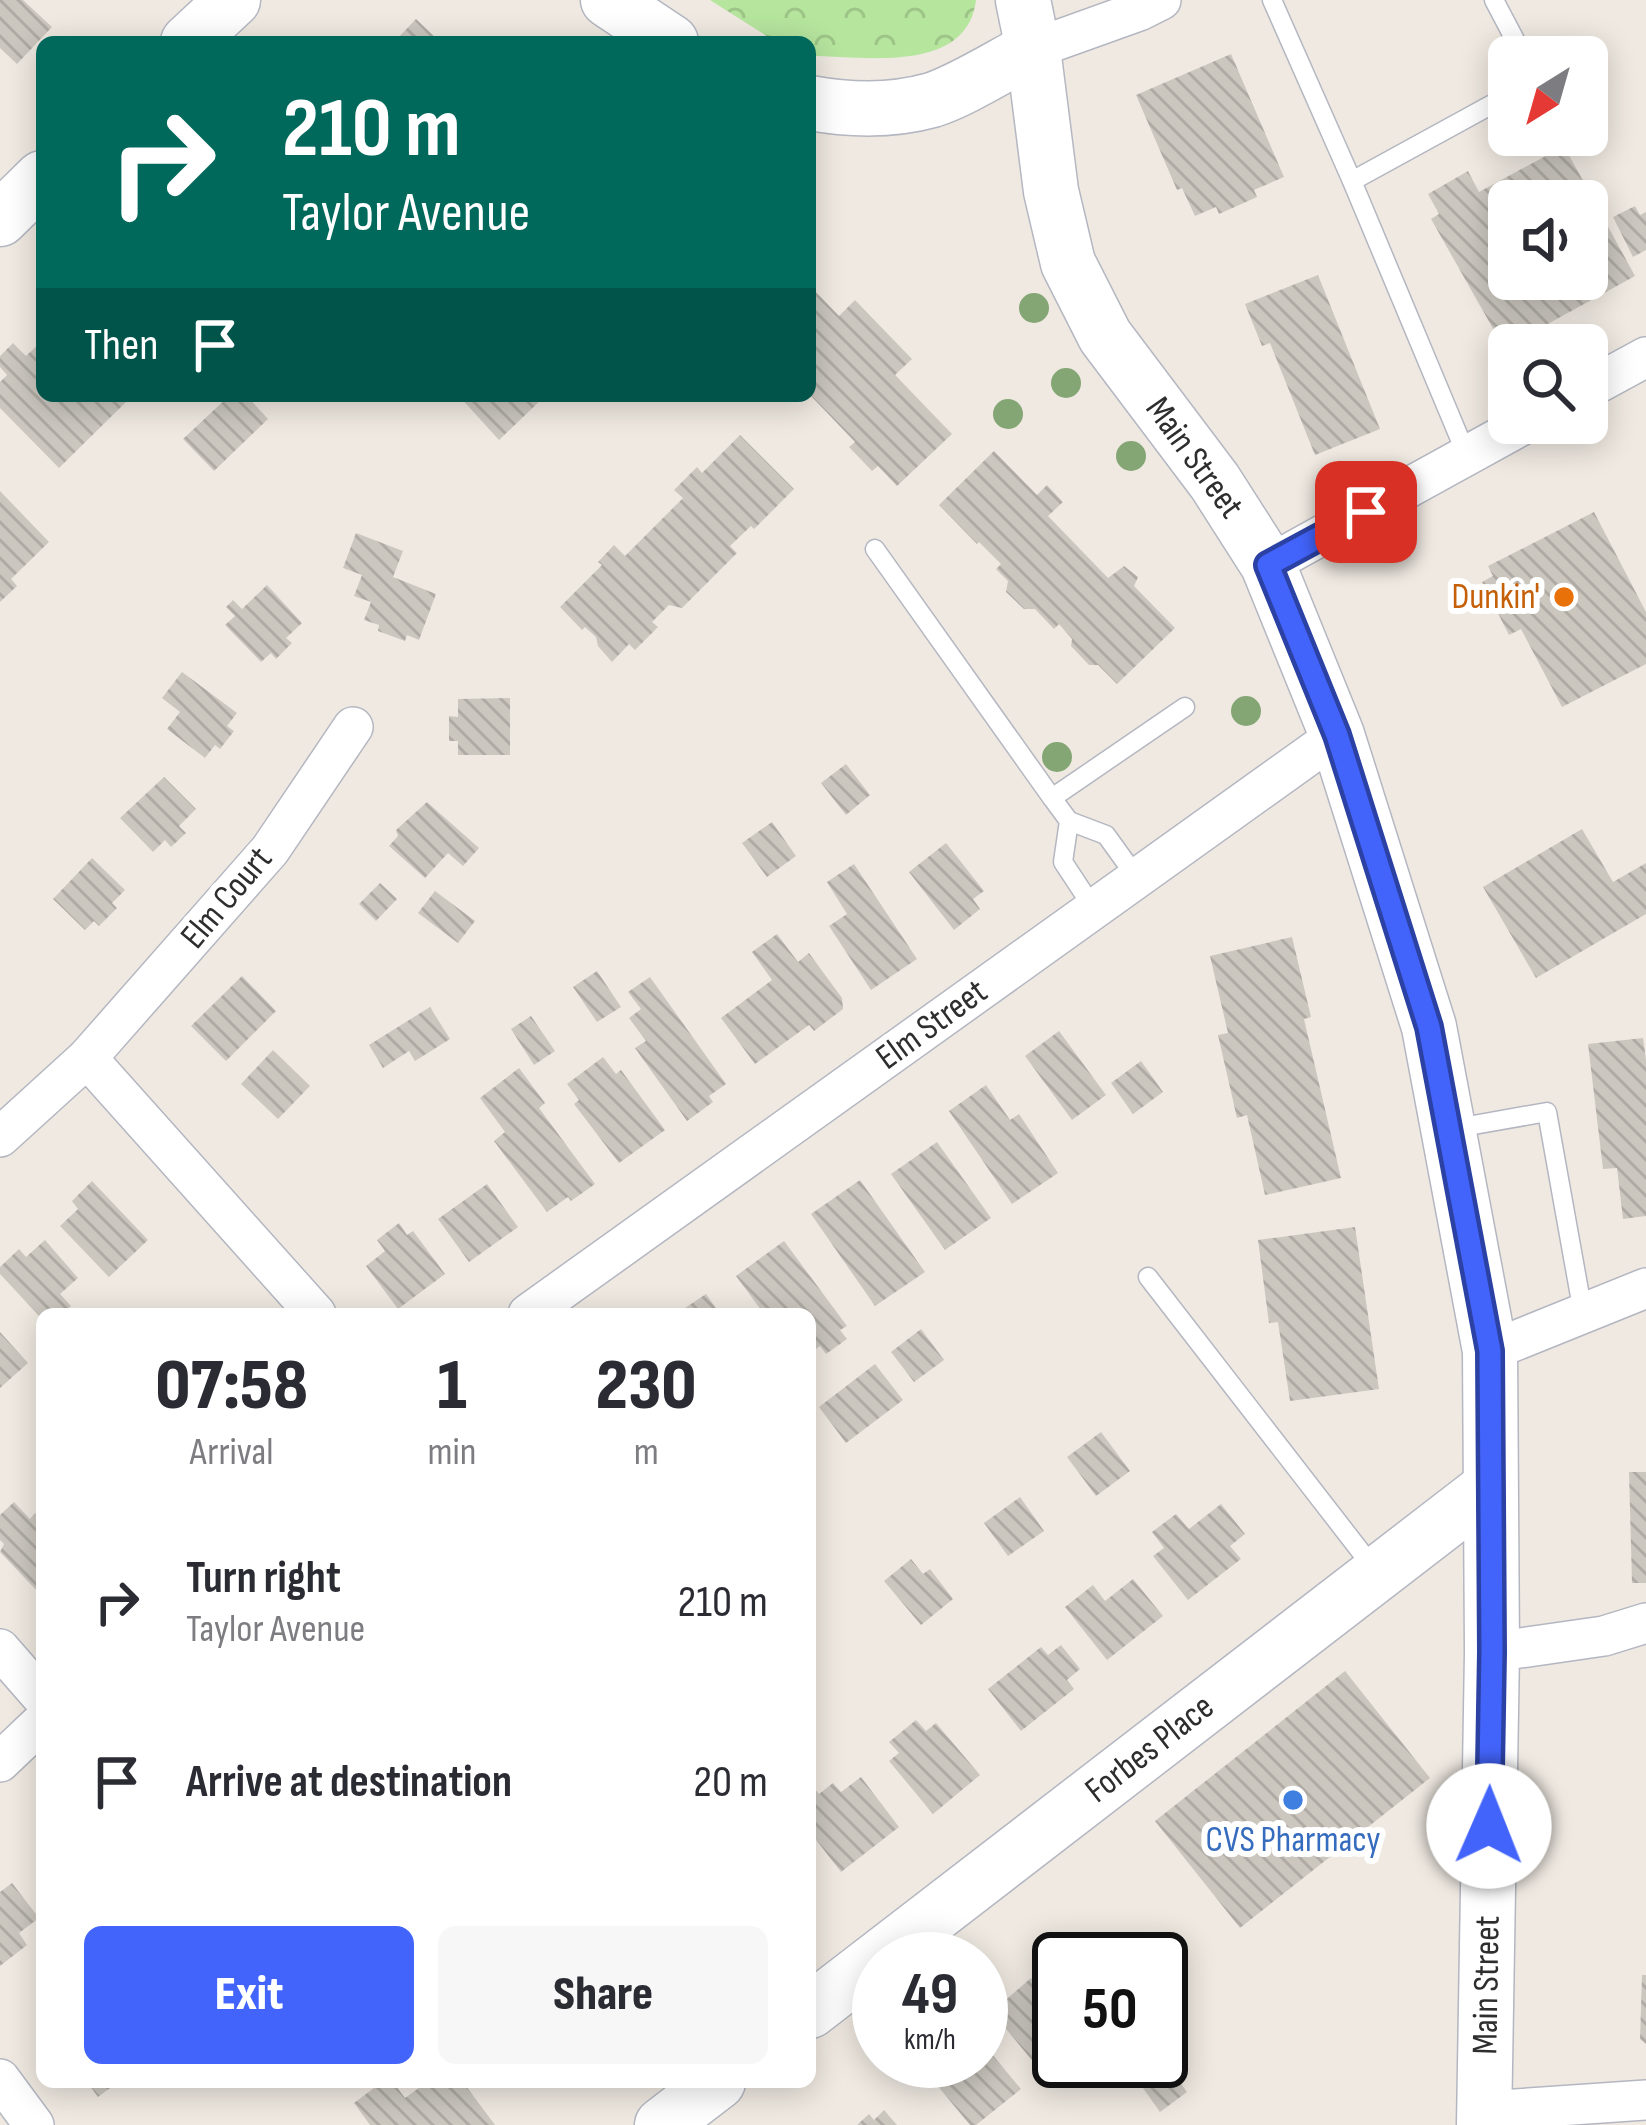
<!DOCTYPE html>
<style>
body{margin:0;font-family:"Sofia Sans Condensed",sans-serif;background:#f7f7f7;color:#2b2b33;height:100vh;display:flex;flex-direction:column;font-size:45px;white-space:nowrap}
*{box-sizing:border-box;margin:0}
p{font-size:39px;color:#7c7c81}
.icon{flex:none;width:66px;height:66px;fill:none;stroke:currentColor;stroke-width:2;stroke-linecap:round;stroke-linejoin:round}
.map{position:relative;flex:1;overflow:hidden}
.drawer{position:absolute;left:36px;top:1308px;width:780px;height:780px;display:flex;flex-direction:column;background:#fff;border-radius:18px;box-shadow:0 6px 30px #0003}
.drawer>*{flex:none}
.guide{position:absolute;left:36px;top:36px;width:780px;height:366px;border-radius:18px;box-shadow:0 6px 30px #0003;background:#00695c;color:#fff;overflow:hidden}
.needle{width:78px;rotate:217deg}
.fabs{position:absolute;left:1488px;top:36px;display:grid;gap:24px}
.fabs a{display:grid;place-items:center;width:120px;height:120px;border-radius:18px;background:#fff;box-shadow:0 6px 30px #0003;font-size:60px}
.speed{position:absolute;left:852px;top:1932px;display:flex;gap:24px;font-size:60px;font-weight:700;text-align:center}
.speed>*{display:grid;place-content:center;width:156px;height:156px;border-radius:50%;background:#fff;box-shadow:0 6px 30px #0003;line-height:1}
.speed small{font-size:30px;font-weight:400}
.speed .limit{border:6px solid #111;border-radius:18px;background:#fff;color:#111}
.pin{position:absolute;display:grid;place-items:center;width:102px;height:102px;color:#fff;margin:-51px;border-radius:24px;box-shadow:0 6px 18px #0006}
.me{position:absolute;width:132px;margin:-66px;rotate:1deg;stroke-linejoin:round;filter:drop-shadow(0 0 9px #0008)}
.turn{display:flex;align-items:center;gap:42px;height:252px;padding:0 48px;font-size:54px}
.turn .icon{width:156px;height:156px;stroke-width:2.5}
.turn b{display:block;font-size:84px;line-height:102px}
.then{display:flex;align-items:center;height:114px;padding:0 48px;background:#0003;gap:24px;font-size:45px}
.eta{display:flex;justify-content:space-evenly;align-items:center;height:204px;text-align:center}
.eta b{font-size:72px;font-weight:800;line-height:84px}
.button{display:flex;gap:24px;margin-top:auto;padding:24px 48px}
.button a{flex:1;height:138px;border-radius:18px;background:#4264fb;color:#fff;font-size:48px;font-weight:800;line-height:138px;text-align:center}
.button a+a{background:#f7f7f7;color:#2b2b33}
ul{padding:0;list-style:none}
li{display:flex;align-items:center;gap:36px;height:180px;padding:0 48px}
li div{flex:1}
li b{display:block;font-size:45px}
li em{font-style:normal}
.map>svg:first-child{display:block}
.forest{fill:url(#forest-crowns)}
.building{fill:url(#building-back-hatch);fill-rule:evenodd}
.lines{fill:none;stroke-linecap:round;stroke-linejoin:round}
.lane-casing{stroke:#b4b7c1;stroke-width:21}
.street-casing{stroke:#b4b7c1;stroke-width:42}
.secondary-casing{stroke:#b4b7c1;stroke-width:57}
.lane{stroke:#fff;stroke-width:18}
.street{stroke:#fff;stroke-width:39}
.secondary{stroke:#fff;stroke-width:54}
.tree{fill:#84a574}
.route-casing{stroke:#2b41a3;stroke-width:30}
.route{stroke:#4264fb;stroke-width:21}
.food-dot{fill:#e8710a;stroke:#fff;stroke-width:4.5}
.shop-dot{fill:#3f7fe0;stroke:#fff;stroke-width:4.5}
.labels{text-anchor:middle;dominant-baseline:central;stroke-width:12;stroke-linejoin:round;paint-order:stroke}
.street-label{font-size:36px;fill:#2e2e2e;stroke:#fff}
.food-label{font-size:36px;fill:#c56008;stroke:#fff;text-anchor:end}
.shop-label{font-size:36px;fill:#366cbe;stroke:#fff}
</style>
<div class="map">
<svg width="1646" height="2125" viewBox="0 0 1646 2125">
<defs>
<pattern id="forest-crowns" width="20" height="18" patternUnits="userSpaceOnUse" patternTransform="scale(3)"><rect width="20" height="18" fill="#b6e59e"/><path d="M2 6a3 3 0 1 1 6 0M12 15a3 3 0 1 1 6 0" fill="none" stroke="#9dc588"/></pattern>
<pattern id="building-back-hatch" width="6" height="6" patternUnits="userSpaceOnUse" patternTransform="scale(3)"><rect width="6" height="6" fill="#cbc7bf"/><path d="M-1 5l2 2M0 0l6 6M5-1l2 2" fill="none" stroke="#afaba4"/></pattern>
</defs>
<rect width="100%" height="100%" fill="#efe9e1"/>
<!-- forest -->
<path class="forest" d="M710 0H976C967 75 863 56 810 56V42H776Z"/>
<!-- building -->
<g class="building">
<path d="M0 0H23L52 27 17 64 0 48Z"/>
<path d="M416 19 440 42H394Z"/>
<path d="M1231 54 1284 177 1254 190 1257 197 1219 214 1216 207 1195 216 1182 188 1177 190 1136 95Z"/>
<path d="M1564 146 1635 276 1504 348 1431 219 1439 214 1428 194 1468 171 1479 192ZM1509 201H1587V279H1509Z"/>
<path d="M1635 206 1640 215 1646 212V250L1633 257 1613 217Z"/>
<path d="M1318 275 1380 429 1315 455 1270 343 1262 346 1245 304Z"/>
<path d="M810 286 839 316 855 300 912 359 895 375 952 434 897 486 878 466 872 471 849 447 855 442 810 395Z"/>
<path d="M42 341V396H122L127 401 59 468 0 408V382L7 375 0 367V356L13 343 26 356Z"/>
<path d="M229 396H247L268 419 214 471 183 439Z"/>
<path d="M459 396H545L499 440Z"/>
<path d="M740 435 794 489 754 529 751 526 730 546 737 553 682 608 669 605 652 622 658 627 635 650 629 644 612 662 598 646 596 637 585 627 582 630 560 607 602 565 598 562 614 545 625 556 683 498 674 490 697 467 702 473Z"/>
<path d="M994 451 1037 495 1047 485 1063 502 1048 516 1108 578 1124 566 1138 577 1134 586 1175 628 1117 684 1098 665H1089L1071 646 1072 639 1059 624 1054 629 1035 609H1024L1006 592 1008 581 996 569 1001 564 979 542 977 544 939 505Z"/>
<path d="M0 491 49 542 11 579 17 586 0 602Z"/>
<path d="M1594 512 1646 612V664L1562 707 1521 629 1509 635 1482 582 1493 576 1488 566Z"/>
<path d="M356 533 403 551 393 577 436 594 419 640 407 635 405 641 378 631 379 625 364 620 371 602 354 596 362 575 343 568Z"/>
<path d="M267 585 302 623 286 638 292 643 276 659 271 653 261 662 225 625 235 616 226 607 233 600 242 609Z"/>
<path d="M182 672 237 713 227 726 234 731 220 749 215 745 205 758 167 729 180 712 162 698Z"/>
<path d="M510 698V755H458V741H449V716L458 717V699Z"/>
<path d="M846 764 870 795 846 815 821 783Z"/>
<path d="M164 777 196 809 179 826 186 833 171 847 165 840 153 852 120 818Z"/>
<path d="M427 802 479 848 463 866 448 853 425 878 389 846 398 836 396 830Z"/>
<path d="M772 822 796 856 767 877 742 843Z"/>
<path d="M1582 829 1613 882 1646 863V914L1536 978 1483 887Z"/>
<path d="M946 843 984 891 973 899 980 909 954 930 909 872Z"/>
<path d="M92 858 125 890 112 903 117 908 99 926 94 921 85 930 53 899Z"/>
<path d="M854 864 917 959 871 990 829 926 847 914 827 882Z"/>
<path d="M380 883 397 899 376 921 359 904Z"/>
<path d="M435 891 475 921 458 943 418 913Z"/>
<path d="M777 934 798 962 809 953 842 998 843 1009 814 1031 809 1025 755 1064 721 1018 772 980 752 952Z"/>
<path d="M1292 937 1311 1017 1304 1019 1341 1178 1265 1195 1247 1115 1237 1118 1218 1035 1228 1033 1210 956Z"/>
<path d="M597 971 621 1007 597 1022 573 987Z"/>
<path d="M242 976 276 1011 226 1061 191 1026Z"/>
<path d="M650 977 726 1084 709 1096 713 1102 687 1121 635 1048 646 1041 629 1018 641 1009 628 992Z"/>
<path d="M430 1007 450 1039 415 1061 409 1051 383 1068 369 1045Z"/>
<path d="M531 1016 555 1051 534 1065 511 1029Z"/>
<path d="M1059 1031 1106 1095 1072 1120 1025 1056Z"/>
<path d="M1643 1038 1646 1060V1216L1623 1219 1617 1168 1603 1169 1588 1044Z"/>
<path d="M273 1050 310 1086 278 1119 241 1084Z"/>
<path d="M603 1057 616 1074 621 1070 665 1130 619 1163 574 1104 579 1100 567 1084Z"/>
<path d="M1141 1061 1163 1092 1133 1114 1111 1083Z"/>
<path d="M519 1068 545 1103 539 1108 595 1184 571 1201 568 1197 547 1212 494 1141 505 1132 480 1098Z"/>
<path d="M986 1085 1010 1120 1019 1114 1058 1173 1012 1204 949 1111Z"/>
<path d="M937 1142 991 1218 945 1250 891 1174Z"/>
<path d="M860 1180 925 1272 875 1306 811 1214Z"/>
<path d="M92 1181 148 1240 109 1277 60 1226 78 1209 72 1201Z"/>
<path d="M487 1184 518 1227 469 1262 438 1219Z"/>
<path d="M399 1223 407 1235 413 1231 445 1274 398 1309 366 1266 385 1251 377 1240Z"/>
<path d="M1355 1227 1379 1389 1290 1401 1278 1322 1269 1323 1258 1240Z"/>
<path d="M45 1240 78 1278 60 1294 71 1306 63 1314H42V1319L0 1274V1267L19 1249 26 1257Z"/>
<path d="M784 1241 847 1326 840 1330 847 1339 826 1354 820 1346 810 1353V1314H764L736 1276Z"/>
<path d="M706 1294 720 1314H676Z"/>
<path d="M921 1329 944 1360 914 1382 891 1352Z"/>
<path d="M0 1332 28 1363 0 1388Z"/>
<path d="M875 1364 903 1400 846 1443 819 1407Z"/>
<path d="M1101 1432 1130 1471 1096 1496 1067 1457Z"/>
<path d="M1629 1472H1646V1583H1632Z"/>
<path d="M1020 1497 1044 1531 1008 1556 984 1523Z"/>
<path d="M14 1502 30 1519 35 1513 42 1520V1604L37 1599 41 1595 0 1552 4 1544 0 1540V1515Z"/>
<path d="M1221 1504 1245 1534 1230 1546 1241 1559 1188 1600 1153 1556 1164 1548 1152 1532 1176 1514 1189 1529Z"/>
<path d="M911 1559 923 1574 930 1569 953 1599 921 1625 884 1581Z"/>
<path d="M1133 1579 1163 1616 1107 1660 1065 1607 1093 1585 1105 1601Z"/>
<path d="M1061 1645 1080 1669 1067 1680 1074 1689 1021 1731 988 1689 1041 1647 1048 1655Z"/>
<path d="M1345 1671 1430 1778 1240 1928 1155 1821Z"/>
<path d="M916 1720 926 1731 936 1723 980 1775 933 1814 889 1761 899 1753 889 1742Z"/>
<path d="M861 1777 899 1827 841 1872 810 1832V1783L819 1794 833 1783 841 1792Z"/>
<path d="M12 1883 39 1918 19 1933 27 1945 0 1966V1892Z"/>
<path d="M1059 1974V2056L1041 2071 992 2012 1031 1978 1041 1989Z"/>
<path d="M1642 1975H1646V2044L1640 2039Z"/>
<path d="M981 2041 1021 2089 976 2125H970L922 2067 931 2061H981Z"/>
<path d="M1165 2061 1187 2092 1160 2112 1138 2081Z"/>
<path d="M87 2082H118L98 2097Z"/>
<path d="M382 2082H393L405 2098 427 2082H463L495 2125H370L354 2103Z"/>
<path d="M884 2110 897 2125H857L869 2114 874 2120Z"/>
</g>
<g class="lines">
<defs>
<g id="lane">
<path d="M1272 0 1352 181 1467 456"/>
<path d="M1494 0 1524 57"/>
<path d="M1352 181 1509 95"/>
<path d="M875 549 1052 798"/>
<path d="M1069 821 1063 862 1094 909"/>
<path d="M1137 878 1106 835 1069 821 1052 798 1185 707"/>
<path d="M1451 1129 1547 1112 1583 1313"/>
<path d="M1148 1277 1375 1570"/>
</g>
<g id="street">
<path d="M1033 49 1139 11 1161 0"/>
<path d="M1587 389 1646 357"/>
<path d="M1268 565 1526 423"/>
<path d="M87 1058 316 1314"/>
<path d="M0 1137 87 1058 270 850 353 727"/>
<path d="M528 1314 1337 735"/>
<path d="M1490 1351 1646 1288"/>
<path d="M0 1649 42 1697"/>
<path d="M1492 1652 1604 1636 1646 1623"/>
<path d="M0 1762 42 1722"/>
<path d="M0 2079 34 2125"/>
<path d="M1485 2111 1646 2100"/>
</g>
<g id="secondary">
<path d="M608 0 671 42"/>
<path d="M1023 0 1033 49 1051 191 1068 263 1105 336 1215 482 1268 565 1337 735 1429 1027 1490 1351 1492 1652 1484 2125"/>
<path d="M188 42 233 0"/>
<path d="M810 103C849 110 893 111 932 100 963 90 1003 64 1033 49"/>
<path d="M0 219 42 178"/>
<path d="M810 2011 1490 1487"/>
<path d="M662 2125 718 2082"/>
</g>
</defs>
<!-- lane casing -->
<use href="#lane" class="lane-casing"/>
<!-- street casing -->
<use href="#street" class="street-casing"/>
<!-- secondary casing -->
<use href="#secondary" class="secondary-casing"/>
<!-- lane -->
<use href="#lane" class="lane"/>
<!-- street -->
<use href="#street" class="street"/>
<!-- secondary -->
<use href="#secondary" class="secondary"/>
</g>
<!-- trees -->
<g class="tree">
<circle cx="1034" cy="308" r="15"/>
<circle cx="1066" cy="383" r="15"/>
<circle cx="1008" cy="414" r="15"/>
<circle cx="1131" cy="456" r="15"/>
<circle cx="1246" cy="711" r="15"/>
<circle cx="1057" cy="757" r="15"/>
</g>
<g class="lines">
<defs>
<path id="route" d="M1366 512 1268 565 1337 735 1429 1027 1490 1351 1492 1652 1489 1826"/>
</defs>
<!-- route casing -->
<use href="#route" class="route-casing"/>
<!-- route -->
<use href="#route" class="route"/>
</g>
<!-- markers -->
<circle class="food-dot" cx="1564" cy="597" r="12"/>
<circle class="shop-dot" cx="1293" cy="1800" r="12"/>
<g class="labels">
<!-- street labels -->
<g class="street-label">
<text transform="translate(1194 458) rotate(54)">Main Street</text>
<text transform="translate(227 898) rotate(-50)">Elm Court</text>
<text transform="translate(932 1025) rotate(-36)">Elm Street</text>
<text transform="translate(1150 1749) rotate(-38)">Forbes Place</text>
<text transform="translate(1487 1985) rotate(-89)">Main Street</text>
</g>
<!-- food labels -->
<g class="food-label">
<text x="1540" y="597">Dunkin'</text>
</g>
<!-- shop labels -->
<g class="shop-label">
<text x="1293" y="1840">CVS Pharmacy</text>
</g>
</g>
</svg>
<div class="fabs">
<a><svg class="needle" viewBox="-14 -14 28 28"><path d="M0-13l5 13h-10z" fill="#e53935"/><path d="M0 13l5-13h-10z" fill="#7c7c81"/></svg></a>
<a><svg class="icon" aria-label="sound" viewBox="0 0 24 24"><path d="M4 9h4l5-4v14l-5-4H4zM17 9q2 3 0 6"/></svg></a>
<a><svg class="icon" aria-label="search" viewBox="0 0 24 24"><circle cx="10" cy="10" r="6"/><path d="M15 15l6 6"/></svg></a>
</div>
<div class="speed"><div>49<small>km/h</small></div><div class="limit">50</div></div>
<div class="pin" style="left:1366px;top:512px;background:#d93025"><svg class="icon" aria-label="arrive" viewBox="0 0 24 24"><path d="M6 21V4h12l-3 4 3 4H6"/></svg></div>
<svg class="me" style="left:1489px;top:1826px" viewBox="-20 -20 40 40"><circle r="19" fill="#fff"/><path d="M0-13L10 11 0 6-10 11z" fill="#4264fb"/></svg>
<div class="guide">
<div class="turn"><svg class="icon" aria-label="right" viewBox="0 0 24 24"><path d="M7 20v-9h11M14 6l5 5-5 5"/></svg><div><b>210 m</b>Taylor Avenue</div></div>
<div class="then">Then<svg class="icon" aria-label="arrive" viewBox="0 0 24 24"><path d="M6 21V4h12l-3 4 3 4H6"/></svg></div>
</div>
<section class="drawer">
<div class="eta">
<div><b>07:58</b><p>Arrival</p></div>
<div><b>1</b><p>min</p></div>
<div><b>230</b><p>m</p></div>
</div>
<ul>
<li><svg class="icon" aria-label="right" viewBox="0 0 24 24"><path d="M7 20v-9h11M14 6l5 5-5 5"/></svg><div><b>Turn right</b><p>Taylor Avenue</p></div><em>210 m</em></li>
<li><svg class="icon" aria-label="arrive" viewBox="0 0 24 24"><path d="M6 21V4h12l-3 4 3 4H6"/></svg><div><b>Arrive at destination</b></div><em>20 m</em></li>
</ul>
<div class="button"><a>Exit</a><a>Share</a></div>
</section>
</div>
